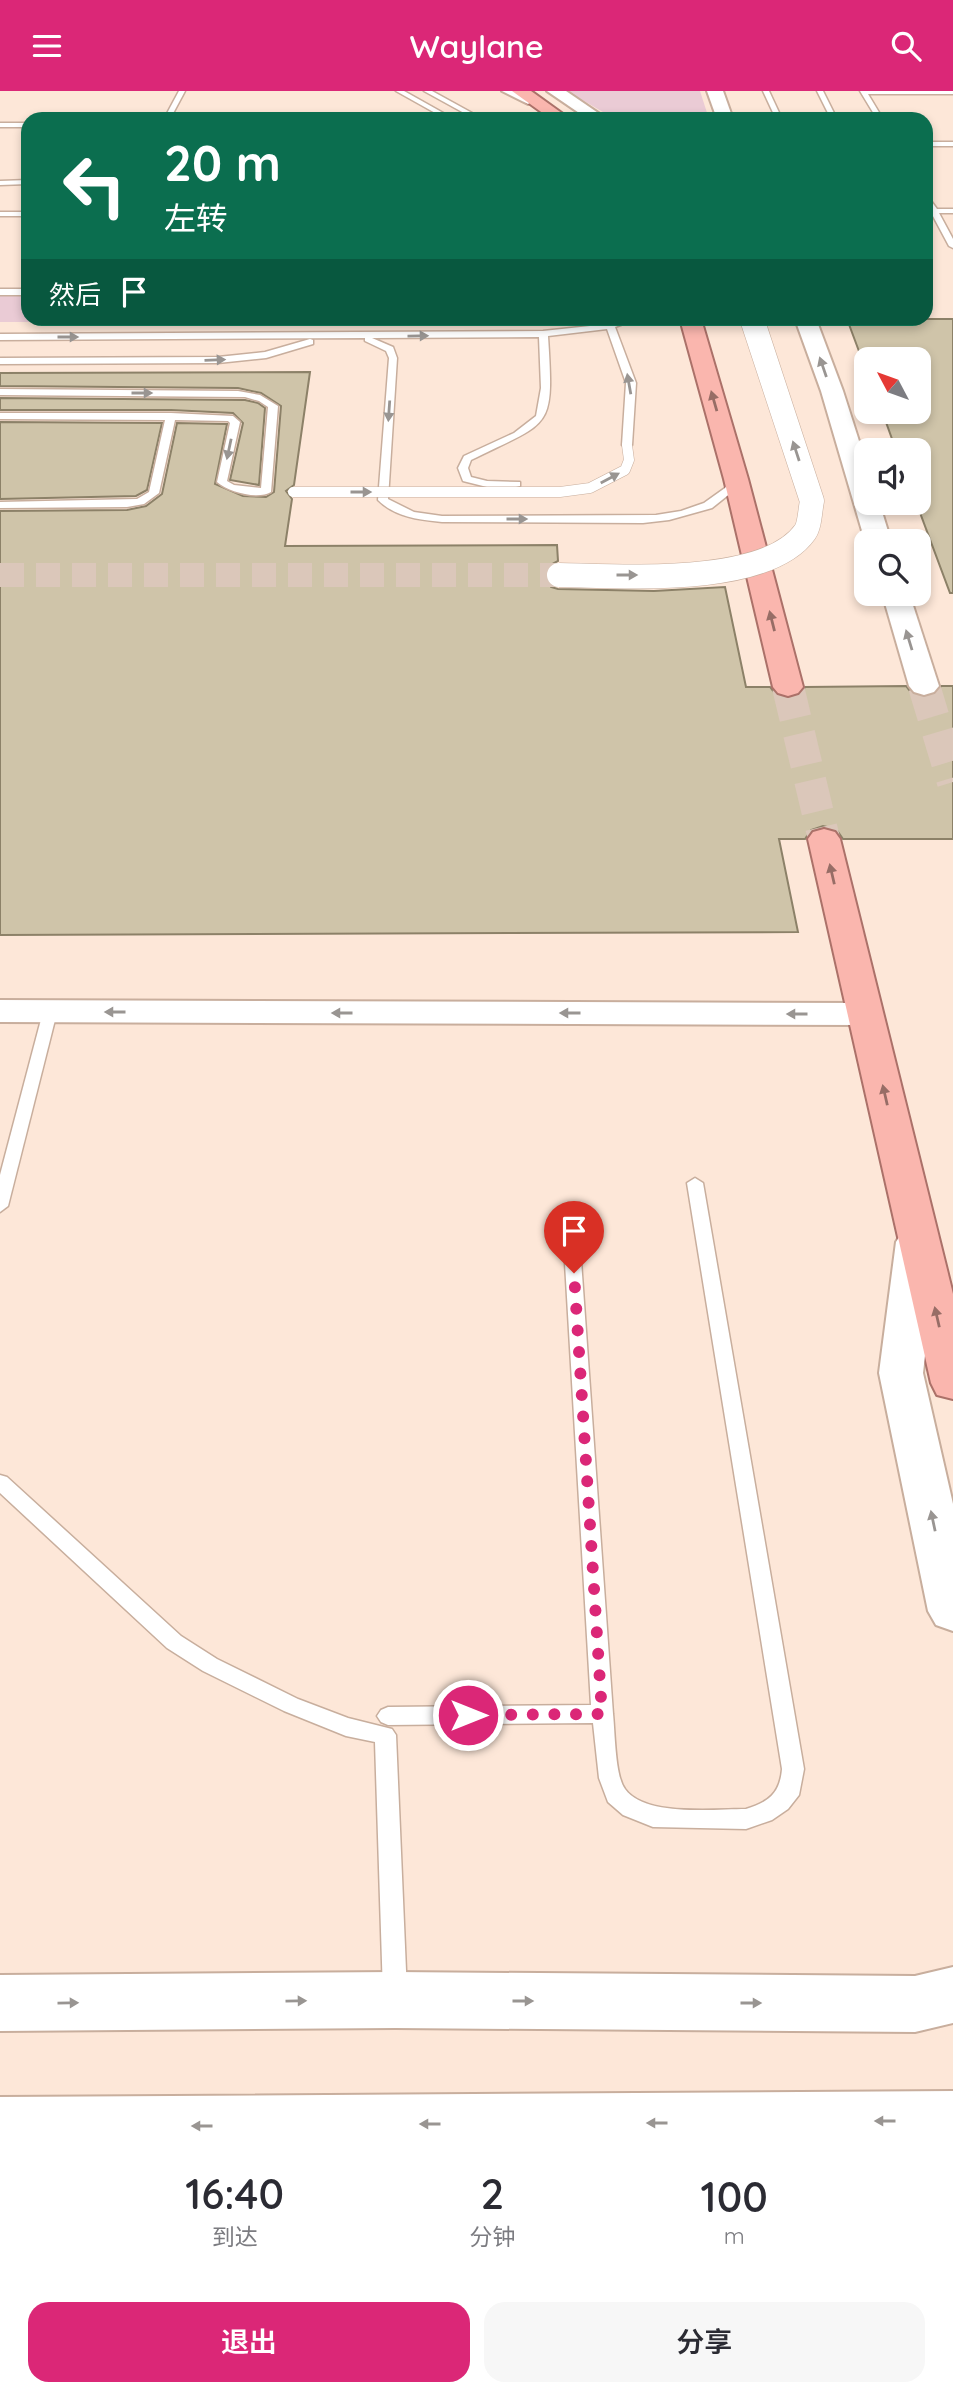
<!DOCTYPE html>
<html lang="zh">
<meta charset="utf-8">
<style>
body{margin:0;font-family:Quicksand,"Noto Sans SC",sans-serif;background:#f7f7f7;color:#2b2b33;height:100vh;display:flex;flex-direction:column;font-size:26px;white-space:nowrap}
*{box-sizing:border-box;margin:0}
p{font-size:23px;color:#7c7c81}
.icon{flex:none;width:38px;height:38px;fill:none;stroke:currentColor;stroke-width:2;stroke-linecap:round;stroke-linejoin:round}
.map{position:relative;height:2060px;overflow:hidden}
.details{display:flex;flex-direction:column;background:#fff;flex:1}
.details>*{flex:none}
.top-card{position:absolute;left:21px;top:21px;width:912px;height:214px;border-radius:21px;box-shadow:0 4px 10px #0003;background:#0b6e4f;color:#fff;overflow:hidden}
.needle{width:46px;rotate:311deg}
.fabs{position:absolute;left:854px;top:256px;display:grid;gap:14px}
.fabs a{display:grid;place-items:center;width:77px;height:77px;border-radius:14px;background:#fff;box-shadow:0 4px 10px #0003;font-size:35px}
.pin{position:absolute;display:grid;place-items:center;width:60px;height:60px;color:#fff;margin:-72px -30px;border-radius:50% 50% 50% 0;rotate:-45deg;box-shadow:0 0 7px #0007}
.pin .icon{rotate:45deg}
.me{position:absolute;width:77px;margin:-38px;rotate:90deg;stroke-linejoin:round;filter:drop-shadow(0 0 5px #0008)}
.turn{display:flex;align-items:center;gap:24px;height:147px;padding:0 28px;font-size:32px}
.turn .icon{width:91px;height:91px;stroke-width:2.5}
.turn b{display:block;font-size:49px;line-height:60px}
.then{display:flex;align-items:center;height:66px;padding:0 28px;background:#0003;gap:14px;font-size:26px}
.eta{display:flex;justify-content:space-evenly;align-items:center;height:119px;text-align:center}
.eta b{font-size:42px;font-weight:600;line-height:49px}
.cta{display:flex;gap:14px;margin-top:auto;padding:14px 28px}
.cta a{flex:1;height:80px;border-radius:21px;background:#db2777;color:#fff;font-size:28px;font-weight:600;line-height:80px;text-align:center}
.cta a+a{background:#f7f7f7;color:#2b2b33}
header{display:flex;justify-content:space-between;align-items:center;height:91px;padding:0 28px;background:#db2777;color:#fff;font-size:32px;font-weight:600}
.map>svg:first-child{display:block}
.green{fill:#eacbd5}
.building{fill:#cfc4a9;stroke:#8c8168;stroke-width:2}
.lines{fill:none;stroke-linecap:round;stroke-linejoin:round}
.tertiary-tunnel-far1{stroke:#dbc7ba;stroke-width:24;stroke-dasharray:24 12;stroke-linecap:butt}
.tertiary-tunnel{stroke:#dbc7ba;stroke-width:32;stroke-dasharray:32 16;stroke-linecap:butt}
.trunk-tunnel{stroke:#dbc7ba;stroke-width:32;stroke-dasharray:32 16;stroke-linecap:butt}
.service-casing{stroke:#c8ae9d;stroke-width:3}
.tertiary-casing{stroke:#c8ae9d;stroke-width:4}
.trunk-casing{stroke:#ab7169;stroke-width:4}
.service{fill:#fff;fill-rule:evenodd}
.tertiary{fill:#fff;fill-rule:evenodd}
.trunk{fill:#fab6ae;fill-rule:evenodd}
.service-bridge-casing{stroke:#c8ae9d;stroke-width:11;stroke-linecap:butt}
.tertiary-bridge-casing{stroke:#c8ae9d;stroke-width:25;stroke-linecap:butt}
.service-bridge{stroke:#fff;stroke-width:10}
.tertiary-bridge{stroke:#fff;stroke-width:24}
.oneway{fill:#999592}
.oneway2{fill:#976d66}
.route{stroke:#db2777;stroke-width:12;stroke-dasharray:0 21.6}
</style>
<header><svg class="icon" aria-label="menu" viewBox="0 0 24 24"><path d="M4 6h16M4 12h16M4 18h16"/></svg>Waylane<svg class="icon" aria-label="search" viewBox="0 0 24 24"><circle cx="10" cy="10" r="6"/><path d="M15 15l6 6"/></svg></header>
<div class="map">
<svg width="953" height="2060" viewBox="0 0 953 2060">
<rect width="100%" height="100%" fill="#fde7d8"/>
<!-- green -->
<g class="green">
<path d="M567 0H700L709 28H615Z"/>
<path d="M0 203H28V228H434V231H0Z"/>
</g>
<!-- building -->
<g class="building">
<path d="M847 228H953V502H950L916 411H919V359H896L882 320H919V268H866V279Z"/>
<path d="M310 281 294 394 286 400 292 408 285 455 557 454 558 470 547 476 545 484 551 496 558 498 654 500 725 496 746 596H770L777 605 789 608 800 604 805 596 906 595 913 604 925 607 936 603 941 595H953V748H843L836 738 823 735 811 739 805 748H779L798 841 0 844V420L127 419 146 415 162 403 177 332 227 333 215 393 243 405 266 406 274 401 281 315 261 302 238 297 0 295V282Z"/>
<path d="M0 307 245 309 258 312 265 317 259 394 230 389 243 332 233 322 171 319H0Z"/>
<path d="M0 331 162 332 147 399 136 405 0 408Z"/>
</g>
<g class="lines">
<!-- tertiary-tunnel-far1 -->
<path class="tertiary-tunnel-far1" d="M0 484H559"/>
<!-- tertiary-tunnel -->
<path class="tertiary-tunnel" d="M924 595 953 691"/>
<!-- trunk-tunnel -->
<path class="trunk-tunnel" d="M788 596 824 748"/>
<defs>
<g id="service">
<path d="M179 0H185L170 28H164Z"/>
<path d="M396 0H404L454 28H446Z"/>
<path d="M424 0H432L483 28H475Z"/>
<path d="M763 0H769L782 28H776Z"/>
<path d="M817 0H823L837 28H831Z"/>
<path d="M860 0H953V3H868L883 28H877Z"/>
<rect x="0" y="32" width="28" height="4"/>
<rect x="926" y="51" width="27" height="4"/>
<path d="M28 89V93L0 94V90Z"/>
<path d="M926 103 937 118H953V122H939L953 148V157L949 155 926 112Z"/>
<rect x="0" y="121" width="28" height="4"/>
<rect x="0" y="198" width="28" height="6"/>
<path d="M626 228H637L615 236 636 292 632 354 627 357 622 354 626 292 607 238 548 245C554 340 552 329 471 369L468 377 471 386 487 390 520 391V395L516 396H487L463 390 458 377 464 365 514 342 536 325 541 297 539 246 372 247 393 256 397 267 388 408 414 421 442 425 656 424 681 420 704 412 725 397 732 386H740L741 388 732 401 712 417 669 429 643 432 442 431C420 429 395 426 378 409L389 267 386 260 365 250V247L0 249V243L543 240 609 233Z"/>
<path d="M310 248 313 249V253L266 267 218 272 0 273V267L218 266 265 261Z"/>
<path d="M0 298 238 300 260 304 278 315 271 401C258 409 228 401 217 391L230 332 228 330 175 329 159 402 144 413 127 416 0 417V411L137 408 149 401 165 329 0 328V322H171L233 325 240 331 227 390 234 394 261 397 268 316 259 310 245 306 0 304Z"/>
<path d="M50 917 57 921 8 1115 0 1121V1084L43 921Z"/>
<path d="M695 1087 703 1092 804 1678 799 1704 788 1718 772 1729 746 1738 653 1736 623 1724 608 1711 599 1687 593 1632 388 1634 381 1631 377 1625 381 1619 388 1616 591 1614 564 1155 566 1151H578L580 1155 613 1623C615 1641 615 1685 625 1698 645 1726 715 1718 746 1718 769 1711 780 1702 782 1678L687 1092Z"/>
<path d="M0 1384 7 1386 181 1545 217 1568 298 1608 348 1627 392 1638 396 1644 407 1903 403 1911 395 1914 387 1911 383 1903 375 1651 346 1645 284 1620 203 1580 167 1557 0 1402Z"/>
</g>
<g id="tertiary">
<path d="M502 0H523L536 8 528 13Z"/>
<path d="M547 0H566L607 28H588Z"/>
<path d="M707 0H723L733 28H717Z"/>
<path d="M795 228H816L843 300 866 372V411H879L891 450H865L821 300Z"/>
<path d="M882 502H909L939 595 934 601 924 604 914 601 909 595Z"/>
<path d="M0 909 865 912 878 915 883 923 878 931 865 934 0 931Z"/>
<path d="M917 1137 932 1141 938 1151 923 1282 953 1413V1540L936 1534 928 1520 879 1282 896 1151 902 1141Z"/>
<path d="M953 1876V1932L915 1941 395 1937 0 1940V1884L395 1881 915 1885Z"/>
<path d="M953 2000V2060H0V2006Z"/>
</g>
<g id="trunk">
<path d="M512 0H531L570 28H551Z"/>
<path d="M680 228H701L748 388 803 596 798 602 788 605 778 602 773 596 724 388Z"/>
<path d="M824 738 835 741 840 748 953 1203V1308L937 1304 931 1292 808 748 813 741Z"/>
</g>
</defs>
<!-- service casing -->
<use href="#service" class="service-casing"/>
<!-- tertiary casing -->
<use href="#tertiary" class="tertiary-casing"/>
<!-- trunk casing -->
<use href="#trunk" class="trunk-casing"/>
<!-- service -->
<use href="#service" class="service"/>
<!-- tertiary -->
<use href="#tertiary" class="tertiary"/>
<!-- trunk -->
<use href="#trunk" class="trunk"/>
<defs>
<path id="service-bridge" d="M293 401H560L590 397 625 379 629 369 627 354"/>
<path id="tertiary-bridge" d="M559 484C620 485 766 496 805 441 810 434 810 419 812 410L752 228"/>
</defs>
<!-- service-bridge casing -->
<use href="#service-bridge" class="service-bridge-casing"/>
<!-- tertiary-bridge casing -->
<use href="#tertiary-bridge" class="tertiary-bridge-casing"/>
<!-- service-bridge -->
<use href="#service-bridge" class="service-bridge"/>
<!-- tertiary-bridge -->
<use href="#tertiary-bridge" class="tertiary-bridge"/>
</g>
<!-- one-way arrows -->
<defs><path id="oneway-solid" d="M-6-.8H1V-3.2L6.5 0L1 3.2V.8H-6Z" transform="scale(1.75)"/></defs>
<g class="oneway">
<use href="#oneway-solid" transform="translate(418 245) rotate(-1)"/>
<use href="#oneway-solid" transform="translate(68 246)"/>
<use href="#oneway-solid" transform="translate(215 269) rotate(-2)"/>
<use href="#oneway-solid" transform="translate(823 276) rotate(-109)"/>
<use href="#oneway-solid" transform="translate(629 293) rotate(-100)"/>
<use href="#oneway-solid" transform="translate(142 302)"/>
<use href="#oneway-solid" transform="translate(389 320) rotate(94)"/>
<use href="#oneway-solid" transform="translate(229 358) rotate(102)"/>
<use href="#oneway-solid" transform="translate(796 360) rotate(-108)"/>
<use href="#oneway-solid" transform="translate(610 387) rotate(-28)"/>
<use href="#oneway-solid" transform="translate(361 401)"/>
<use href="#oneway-solid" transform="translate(517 428)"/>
<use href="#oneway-solid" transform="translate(627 484)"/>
<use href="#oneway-solid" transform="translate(909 549) rotate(-107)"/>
<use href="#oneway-solid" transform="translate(115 921) rotate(-180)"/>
<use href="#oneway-solid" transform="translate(342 922) rotate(-180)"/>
<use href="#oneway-solid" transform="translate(570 922) rotate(-180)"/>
<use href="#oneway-solid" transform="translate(797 923) rotate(-180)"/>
<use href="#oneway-solid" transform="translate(933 1430) rotate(-102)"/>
<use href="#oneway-solid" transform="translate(296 1910) rotate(-1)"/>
<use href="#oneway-solid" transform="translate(523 1910)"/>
<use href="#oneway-solid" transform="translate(68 1912) rotate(-1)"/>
<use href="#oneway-solid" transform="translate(751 1912)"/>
<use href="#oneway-solid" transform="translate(885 2030) rotate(180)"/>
<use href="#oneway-solid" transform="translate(657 2032) rotate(180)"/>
<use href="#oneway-solid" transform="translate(430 2033) rotate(180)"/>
<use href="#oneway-solid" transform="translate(202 2035) rotate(180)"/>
</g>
<g class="oneway2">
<use href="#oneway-solid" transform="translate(714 310) rotate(-106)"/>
<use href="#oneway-solid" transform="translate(772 530) rotate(-104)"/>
<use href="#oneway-solid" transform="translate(832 783) rotate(-103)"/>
<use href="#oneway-solid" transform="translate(885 1004) rotate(-103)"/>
<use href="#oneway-solid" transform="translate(937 1226) rotate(-103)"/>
</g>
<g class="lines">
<!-- route -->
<path class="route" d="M468 1624 602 1623 574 1182"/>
</g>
</svg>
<div class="fabs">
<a><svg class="needle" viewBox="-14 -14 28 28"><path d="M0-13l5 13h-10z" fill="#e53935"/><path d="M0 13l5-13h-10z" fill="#7c7c81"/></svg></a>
<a><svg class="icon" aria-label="sound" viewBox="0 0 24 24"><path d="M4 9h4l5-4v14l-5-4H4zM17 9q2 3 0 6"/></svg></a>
<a><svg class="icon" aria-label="search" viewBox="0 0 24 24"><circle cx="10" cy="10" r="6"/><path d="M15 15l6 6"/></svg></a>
</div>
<div class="pin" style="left:574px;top:1182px;background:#d93025"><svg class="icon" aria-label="arrive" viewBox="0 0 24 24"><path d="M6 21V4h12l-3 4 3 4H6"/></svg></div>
<svg class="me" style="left:468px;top:1624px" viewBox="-20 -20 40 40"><circle r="17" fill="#db2777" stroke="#fff" stroke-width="3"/><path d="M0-11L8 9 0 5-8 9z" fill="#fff"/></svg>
<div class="top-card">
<div class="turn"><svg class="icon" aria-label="left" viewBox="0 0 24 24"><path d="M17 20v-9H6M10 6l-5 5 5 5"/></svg><div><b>20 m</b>左转</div></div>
<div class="then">然后<svg class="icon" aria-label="arrive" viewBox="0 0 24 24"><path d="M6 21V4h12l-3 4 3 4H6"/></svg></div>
</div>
</div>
<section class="details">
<div class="eta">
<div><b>16:40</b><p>到达</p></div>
<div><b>2</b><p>分钟</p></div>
<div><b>100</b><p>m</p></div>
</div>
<div class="cta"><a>退出</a><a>分享</a></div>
</section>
